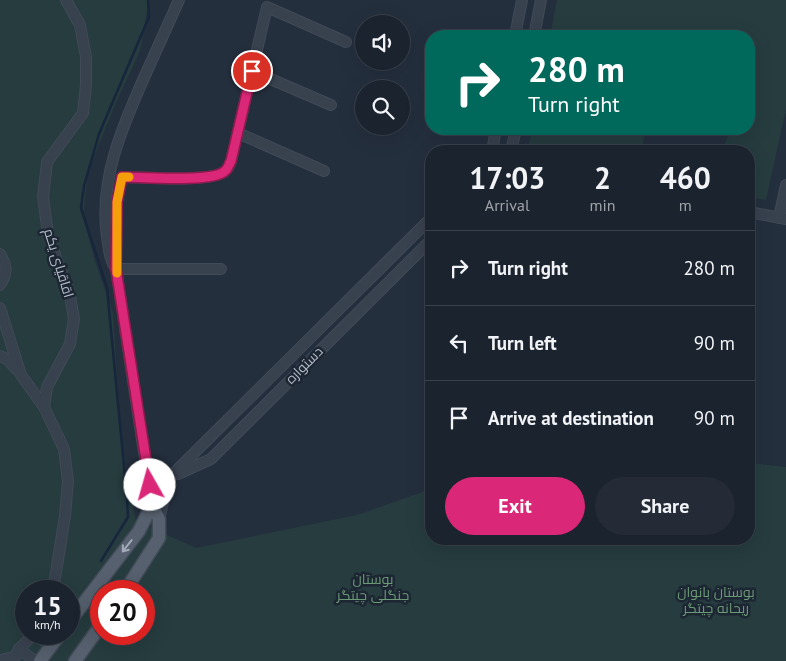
<!DOCTYPE html>
<meta charset="utf-8">
<style>
body{margin:0;font-family:"PT Sans",Cairo,sans-serif;background:#242b36;color:#f1f3f6;height:100vh;display:flex;flex-direction:column;font-size:19px;white-space:nowrap}
*{box-sizing:border-box;margin:0}
p{font-size:16px;color:#a0a4aa}
.icon{flex:none;width:28px;height:28px;fill:none;stroke:currentColor;stroke-width:2;stroke-linecap:round;stroke-linejoin:round}
.map{position:relative;flex:1;overflow:hidden}
.panel{position:absolute;left:425px;top:145px;width:330px;height:400px;display:flex;flex-direction:column;background:#1b232e;border-radius:20px;box-shadow:0 5px 20px #0002,0 0 0 1px #39404a}
.panel>*{flex:none}
.top-card{position:absolute;left:425px;top:30px;width:330px;height:105px;border-radius:20px;box-shadow:0 5px 20px #0002,0 0 0 1px #39404a;background:#00695c;color:#fff;overflow:hidden}
.buttons{position:absolute;left:355px;top:15px;display:grid;gap:10px}
.buttons a{display:grid;place-items:center;width:55px;height:55px;border-radius:50%;background:#1b232e;box-shadow:0 5px 20px #0002,0 0 0 1px #39404a;font-size:25px}
.speed{position:absolute;left:15px;top:580px;display:flex;gap:10px;font-size:25px;font-weight:700;text-align:center}
.speed>*{display:grid;place-content:center;width:65px;height:65px;border-radius:50%;background:#1b232e;box-shadow:0 5px 20px #0002,0 0 0 1px #39404a;line-height:1}
.speed small{font-size:12px;font-weight:400}
.speed .limit{border:8px solid #d22;background:#fff;color:#111}
.pin{position:absolute;display:grid;place-items:center;width:42px;height:42px;color:#fff;margin:-21px;border:2px solid #fff;border-radius:50%;box-shadow:0 1px 5px #0007}
.me{position:absolute;width:55px;margin:-28px;rotate:353deg;stroke-linejoin:round;filter:drop-shadow(0 0 4px #0008)}
.turn{display:flex;align-items:center;gap:18px;height:105px;padding:0 20px;font-size:22px}
.turn .icon{width:65px;height:65px;stroke-width:2.5}
.turn b{display:block;font-size:35px;line-height:42px}
.eta{display:flex;justify-content:space-evenly;align-items:center;height:85px;text-align:center}
.eta b{font-size:30px;font-weight:700;line-height:35px}
.button{display:flex;gap:10px;margin-top:auto;padding:10px 20px}
.button a{flex:1;height:58px;border-radius:30px;background:#db2777;color:#fff;font-size:20px;font-weight:700;line-height:58px;text-align:center}
.button a+a{background:#242b36;color:#f1f3f6}
ul{padding:0;list-style:none}
li{display:flex;align-items:center;gap:15px;height:75px;padding:0 20px;border-top:1px solid #39404a}
li div{flex:1}
li b{display:block;font-size:19px}
li em{font-style:normal}
.map>svg:first-child{display:block}
.green{fill:#263c3f;fill-rule:evenodd}
.lines{fill:none;stroke-linecap:round;stroke-linejoin:round}
.stream{stroke:#17263c;stroke-width:2.5}
.minor-casing{stroke:#414a57;stroke-width:12}
.major-casing{stroke:#414a57;stroke-width:15}
.minor{stroke:#38414e;stroke-width:10}
.major{stroke:#56606e;stroke-width:12}
.oneway{stroke:#a1aab7}
.route-casing{stroke:#8e194d;stroke-width:12}
.route{stroke:#db2777;stroke-width:9}
.slow{stroke:#f59e0b;stroke-width:9}
.labels{text-anchor:middle;dominant-baseline:central;stroke-width:5;stroke-linejoin:round;paint-order:stroke}
.street-label{font-size:14px;fill:#b4bcc9;stroke:#1d2633}
.park-label{font-size:14px;fill:#6b9a76;stroke:#1d2633}
</style>
<div class="map">
<svg width="786" height="661" viewBox="0 0 786 661">
<rect width="100%" height="100%" fill="#242f3e"/>
<!-- green -->
<g class="green">
<path d="M0 0H149L140 51 114 107 88 172 83 217 95 261 113 313 120 425 129 490 136 521 196 548 357 515 431 489V539H749V463L786 467V661H0ZM26 591H69V634H26ZM101 591H144V634H101Z"/>
<path d="M557 0H786V109L766 200 749 197V151H723L730 129H749V36H550Z"/>
<path d="M532 129H646L641 151H536L528 150Z"/>
</g>
<g class="lines">
<!-- stream -->
<path class="stream" d="M101 561 128 517 127 498 107 288 81 208 84 186 99 134 149 17 148 0"/>
<defs>
<g id="minor">
<path d="M515 36 522 0"/>
<path d="M534 36 541 0"/>
<path d="M252 71 331 105"/>
<path d="M238 133 324 171"/>
<path d="M492 151 496 129"/>
<path d="M511 151 516 129"/>
<path d="M749 212 786 219"/>
<path d="M779 218 786 185"/>
<path d="M0 254C7 266 8 273 0 285"/>
<path d="M221 269H116L117 202 122 177C142 177 213 183 225 171 228 169 230 164 231 161L267 7 346 42"/>
<path d="M0 308 21 375 44 407 64 449 68 481 65 516 53 591"/>
<path d="M0 356 7 359 17 370"/>
<path d="M44 407 47 387 70 344 74 319 69 290 56 258 48 234 43 197 47 162 83 113 86 85V57L80 25 66 0"/>
<path d="M178 474 211 459 431 240"/>
<path d="M152 505 116 269C109 259 109 248 107 237 99 181 121 130 143 80 155 53 167 27 179 0"/>
<path d="M159 519 169 478 431 218"/>
<path d="M34 634 51 646"/>
<path d="M19 649 35 661"/>
<path d="M0 660 15 657 19 649 34 634"/>
</g>
<g id="major">
<path d="M125 591 159 538V519L152 505"/>
<path d="M69 622 139 531 152 505"/>
<path d="M40 661 60 634"/>
<path d="M75 661 101 625"/>
</g>
</defs>
<!-- minor casing -->
<use href="#minor" class="minor-casing"/>
<!-- major casing -->
<use href="#major" class="major-casing"/>
<!-- minor -->
<use href="#minor" class="minor"/>
<!-- major -->
<use href="#major" class="major"/>
</g>
<!-- one-way arrows -->
<defs><path id="oneway-shaft" d="M-6 0H5M1.5-3L5.5 0L1.5 3" fill="none" stroke-width="1.6" stroke-linecap="round" stroke-linejoin="round" transform="scale(1.25)"/></defs>
<use class="oneway" href="#oneway-shaft" transform="translate(127 546) rotate(128)"/>
<g class="lines">
<defs>
<path id="route" d="M150 485 116 269 117 202 122 177C141 177 213 183 225 171 228 169 229 164 231 161L252 71"/>
</defs>
<!-- route casing -->
<use href="#route" class="route-casing"/>
<!-- route -->
<use href="#route" class="route"/>
<!-- slow -->
<path class="slow" d="M117 273V202L122 177H129"/>
</g>
<g class="labels">
<!-- street labels -->
<g class="street-label">
<text transform="translate(59 263) rotate(73)">اقاقیای یکم</text>
<text transform="translate(304 365) rotate(-45)">دستواره</text>
</g>
<!-- park labels -->
<g class="park-label">
<text x="373" y="579">بوستان<tspan x="373" dy="16">جنگلی چیتگر</tspan></text>
<text x="716" y="592">بوستان بانوان<tspan x="716" dy="16">ریحانه چیتگر</tspan></text>
</g>
</g>
</svg>
<div class="buttons">
<a><svg class="icon" aria-label="sound" viewBox="0 0 24 24"><path d="M4 9h4l5-4v14l-5-4H4zM17 9q2 3 0 6"/></svg></a>
<a><svg class="icon" aria-label="search" viewBox="0 0 24 24"><circle cx="10" cy="10" r="6"/><path d="M15 15l6 6"/></svg></a>
</div>
<div class="speed"><div>15<small>km/h</small></div><div class="limit">20</div></div>
<div class="pin" style="left:252px;top:71px;background:#d93025"><svg class="icon" aria-label="arrive" viewBox="0 0 24 24"><path d="M6 21V4h12l-3 4 3 4H6"/></svg></div>
<svg class="me" style="left:150px;top:485px" viewBox="-20 -20 40 40"><circle r="19" fill="#fff"/><path d="M0-13L10 11 0 6-10 11z" fill="#db2777"/></svg>
<div class="top-card">
<div class="turn"><svg class="icon" aria-label="right" viewBox="0 0 24 24"><path d="M7 20v-9h11M14 6l5 5-5 5"/></svg><div><b>280 m</b>Turn right</div></div>
</div>
<section class="panel">
<div class="eta">
<div><b>17:03</b><p>Arrival</p></div>
<div><b>2</b><p>min</p></div>
<div><b>460</b><p>m</p></div>
</div>
<ul>
<li><svg class="icon" aria-label="right" viewBox="0 0 24 24"><path d="M7 20v-9h11M14 6l5 5-5 5"/></svg><div><b>Turn right</b></div><em>280 m</em></li>
<li><svg class="icon" aria-label="left" viewBox="0 0 24 24"><path d="M17 20v-9H6M10 6l-5 5 5 5"/></svg><div><b>Turn left</b></div><em>90 m</em></li>
<li><svg class="icon" aria-label="arrive" viewBox="0 0 24 24"><path d="M6 21V4h12l-3 4 3 4H6"/></svg><div><b>Arrive at destination</b></div><em>90 m</em></li>
</ul>
<div class="button"><a>Exit</a><a>Share</a></div>
</section>
</div>
